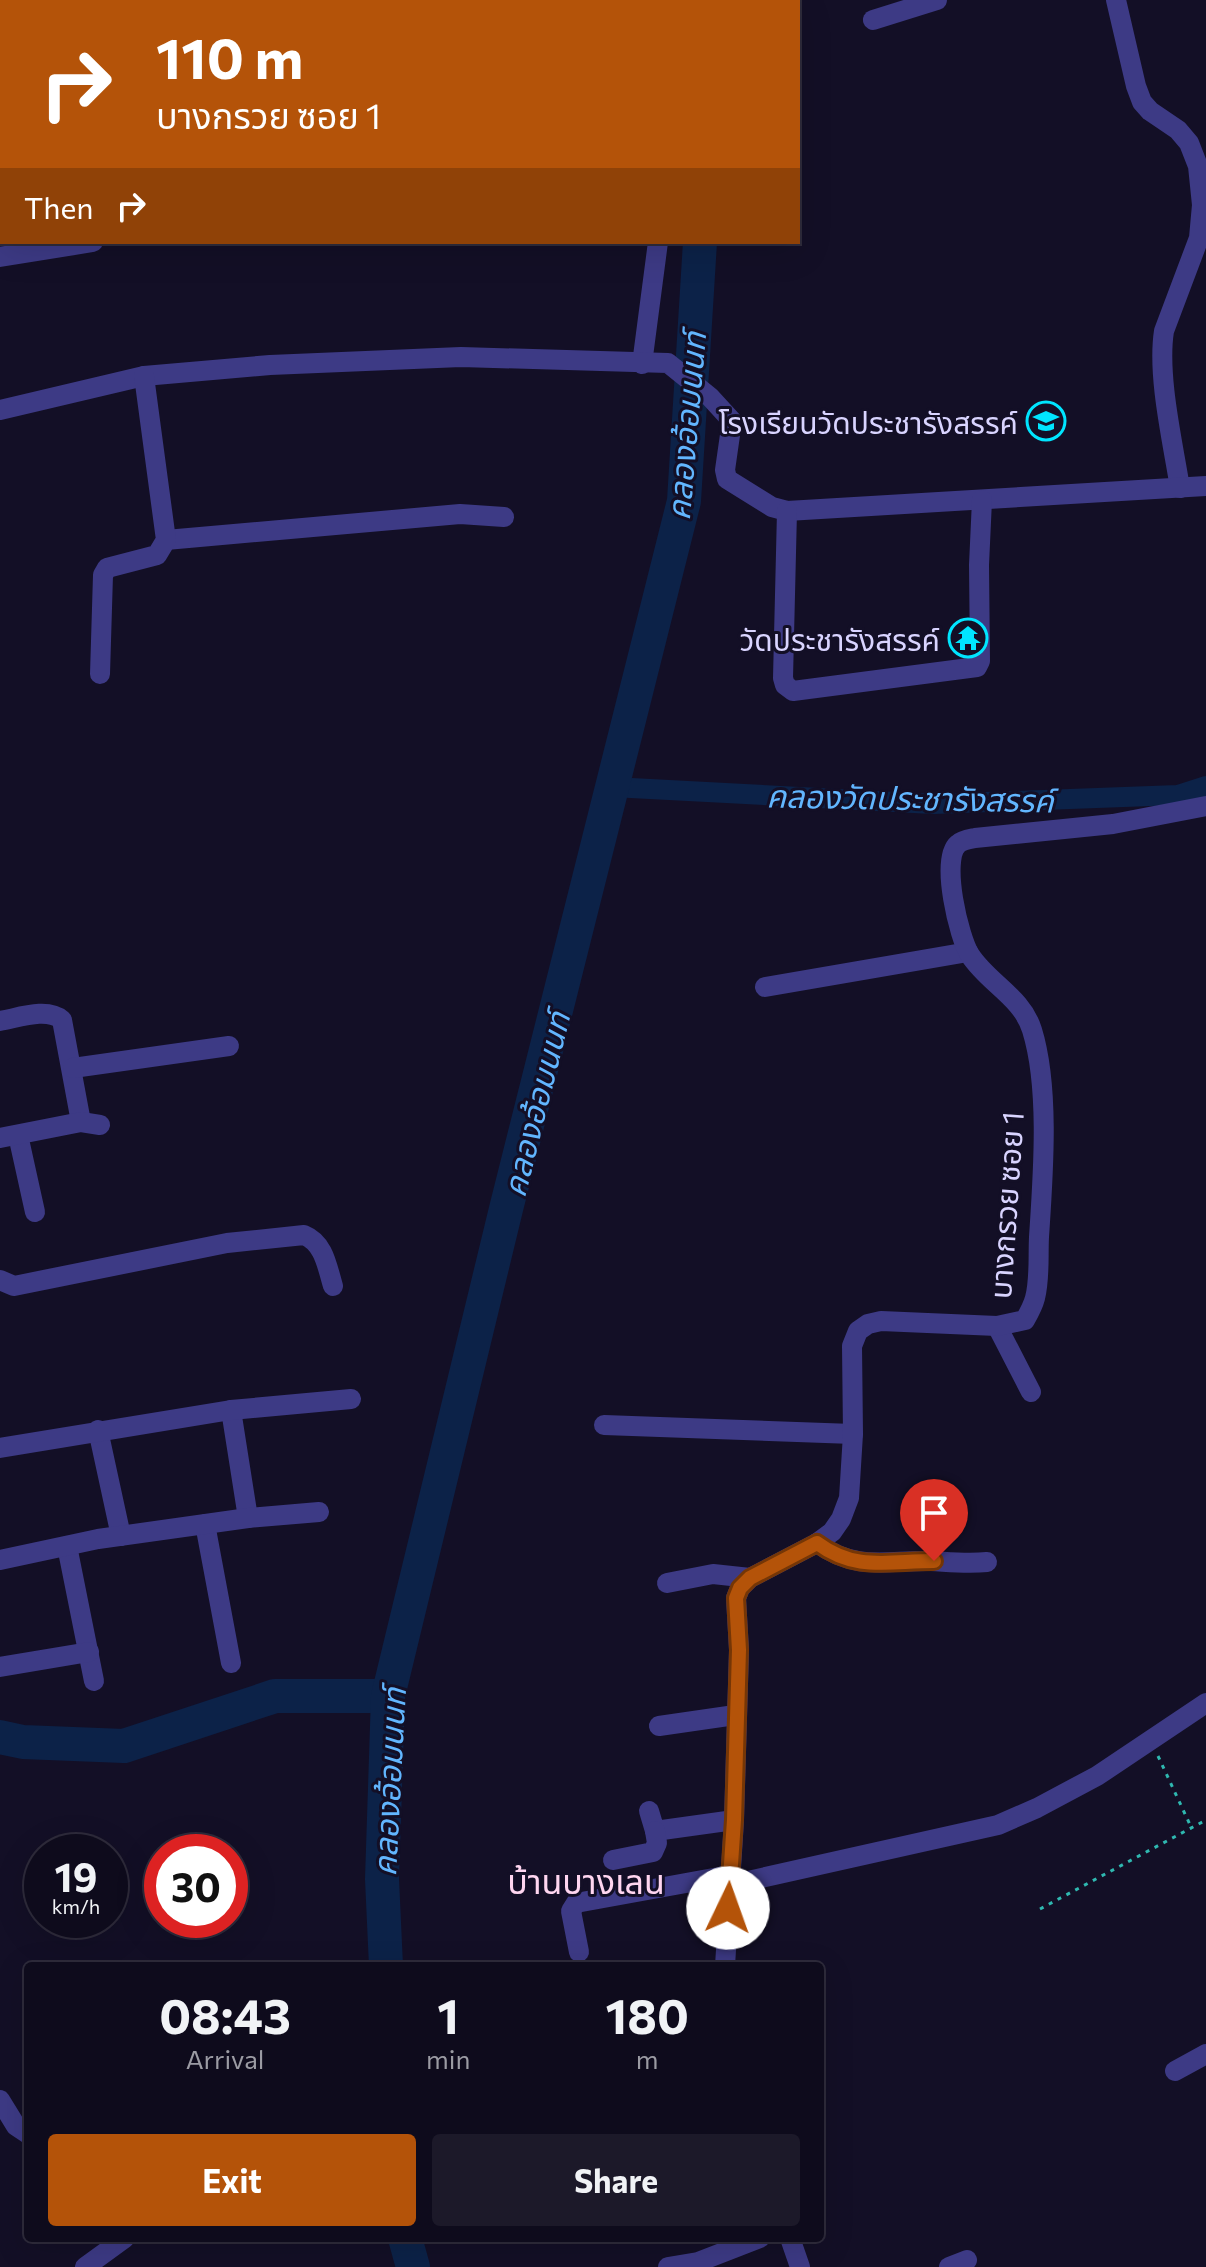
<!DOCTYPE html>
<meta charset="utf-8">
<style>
body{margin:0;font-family:Commissioner,"Noto Sans Thai",sans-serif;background:#1c1929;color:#f1f3f6;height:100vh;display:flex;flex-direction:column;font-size:30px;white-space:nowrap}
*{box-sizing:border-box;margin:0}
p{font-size:26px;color:#9b9ba3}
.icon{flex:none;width:44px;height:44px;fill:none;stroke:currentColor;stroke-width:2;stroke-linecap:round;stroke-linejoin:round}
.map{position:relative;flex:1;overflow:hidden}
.panel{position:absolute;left:24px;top:1962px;width:800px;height:280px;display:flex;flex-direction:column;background:#0e0b1c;border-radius:8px;box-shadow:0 8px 32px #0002,0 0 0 2px #2e2b3b}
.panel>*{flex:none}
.guide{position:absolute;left:0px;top:0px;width:800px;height:244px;box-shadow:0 8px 32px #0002,0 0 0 2px #2e2b3b;background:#b45309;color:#fff;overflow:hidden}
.speed{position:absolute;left:24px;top:1834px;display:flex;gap:16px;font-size:40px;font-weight:700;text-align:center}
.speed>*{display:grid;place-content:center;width:104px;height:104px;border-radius:50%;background:#0e0b1c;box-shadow:0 8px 32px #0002,0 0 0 2px #2e2b3b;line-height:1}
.speed small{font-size:20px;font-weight:400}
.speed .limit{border:12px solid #d22;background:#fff;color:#111}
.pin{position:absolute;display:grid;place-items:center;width:68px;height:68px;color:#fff;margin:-82px -34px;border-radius:50% 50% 50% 0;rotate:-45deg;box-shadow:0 0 8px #0007}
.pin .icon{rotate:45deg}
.me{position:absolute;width:88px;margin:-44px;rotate:3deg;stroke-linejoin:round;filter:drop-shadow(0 0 6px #0008)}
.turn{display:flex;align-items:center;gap:28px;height:168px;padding:0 24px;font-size:36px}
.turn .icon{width:104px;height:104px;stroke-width:2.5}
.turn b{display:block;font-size:56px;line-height:68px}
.then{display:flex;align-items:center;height:76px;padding:0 24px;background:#0003;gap:16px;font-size:30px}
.eta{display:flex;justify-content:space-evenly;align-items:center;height:136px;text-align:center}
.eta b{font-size:48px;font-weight:700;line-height:56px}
.action{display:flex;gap:16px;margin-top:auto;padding:16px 24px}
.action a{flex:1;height:92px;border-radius:8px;background:#b45309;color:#fff;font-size:32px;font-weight:700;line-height:92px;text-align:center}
.action a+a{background:#1c1929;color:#f1f3f6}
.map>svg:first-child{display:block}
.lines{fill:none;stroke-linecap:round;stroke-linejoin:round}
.canal{stroke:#0c2248;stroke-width:20}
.river{stroke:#0c2248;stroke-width:34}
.path{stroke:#2fb8b0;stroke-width:3;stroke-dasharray:4 6;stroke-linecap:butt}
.minor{stroke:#3d3a85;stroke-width:20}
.route-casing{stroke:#753606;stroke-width:20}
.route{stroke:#b45309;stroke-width:14}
.labels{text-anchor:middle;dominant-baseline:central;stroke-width:6;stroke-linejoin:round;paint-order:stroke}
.poi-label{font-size:30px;fill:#d9d4ff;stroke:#130f26;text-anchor:end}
.street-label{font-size:30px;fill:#d9d4ff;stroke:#130f26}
.water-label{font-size:32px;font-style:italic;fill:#62b6ff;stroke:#130f26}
.quarter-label{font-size:34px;fill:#ffd6f0;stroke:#130f26}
</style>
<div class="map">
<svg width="1206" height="2267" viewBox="0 0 1206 2267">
<rect width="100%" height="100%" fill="#130f26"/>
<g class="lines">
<!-- canal -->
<path class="canal" d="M612 787 933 804 1178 795 1206 786"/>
<!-- river -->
<g class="river">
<path d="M715 2V0"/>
<path d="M0 1737 23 1742 124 1746 275 1696H388"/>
<path d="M386 1966 382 1879 388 1696 506 1209 684 501 700 242"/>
<path d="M405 2238 413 2267"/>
</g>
<!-- path -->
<g class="path">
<path d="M1158 1756 1192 1829"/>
<path d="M1040 1909 1206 1820"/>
</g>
<!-- minor -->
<g class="minor">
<path d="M1116 0 1136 86 1142 102 1150 111 1178 130 1189 143 1198 166 1202 205 1199 238 1164 331C1157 376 1173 443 1180 488"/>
<path d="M873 20 937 0"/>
<path d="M0 257 93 242"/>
<path d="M642 364 658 242"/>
<path d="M0 410 144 376 270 365 461 357 668 363 710 397 732 421 725 470 727 479 772 507 787 511 1206 486"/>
<path d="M787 511 783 678 785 685 793 691 977 667 980 661 979 565 982 500"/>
<path d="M166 540 460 514 504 517"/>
<path d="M100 674 103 575 107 568 157 555 166 540 144 376"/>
<path d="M765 987 968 952"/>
<path d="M0 1021C18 1018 47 1007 62 1020L81 1122"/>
<path d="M73 1068 229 1046"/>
<path d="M18 1135 35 1212"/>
<path d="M0 1138 81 1122 100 1125"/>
<path d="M0 1280 14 1286 227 1243 304 1235C324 1243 327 1266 333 1286"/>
<path d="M997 1326 1031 1392"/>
<path d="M231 1410 248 1518"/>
<path d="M604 1425 853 1434"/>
<path d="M98 1430 121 1536"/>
<path d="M0 1448 231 1410 351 1399"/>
<path d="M205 1524 231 1663"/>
<path d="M817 1543C857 1572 886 1560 931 1561 950 1562 967 1564 987 1562"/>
<path d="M67 1546 94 1681"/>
<path d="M0 1560 98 1539 248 1518 319 1512"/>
<path d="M667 1583 713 1574 750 1578"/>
<path d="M0 1667 89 1652"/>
<path d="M659 1726 735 1715"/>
<path d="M649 1811 655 1831 734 1820"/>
<path d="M613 1860 653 1852 657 1843 655 1831"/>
<path d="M730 1885 998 1825 1037 1808 1097 1776 1206 1703"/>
<path d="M579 1952 571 1911 576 1903 730 1875"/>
<path d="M725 1966 734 1820 739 1650 736 1598 740 1588 750 1578 817 1543 832 1532 841 1519 849 1498 853 1434 852 1346 858 1331 868 1324 881 1321 997 1326 1025 1320C1029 1313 1033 1306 1035 1298 1040 1279 1038 1257 1039 1237 1043 1176 1050 1088 1032 1030 1022 997 988 983 970 955 959 938 940 859 958 844 962 840 970 839 975 838L1113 824 1206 806"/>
<path d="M1175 2071 1206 2054"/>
<path d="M0 2100 16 2126 28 2134"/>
<path d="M790 2238 800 2267"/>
<path d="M85 2267 125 2238"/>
<path d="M668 2267 698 2262 760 2238"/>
<path d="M949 2267 967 2260"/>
</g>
</g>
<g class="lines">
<defs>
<path id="route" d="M728 1908 734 1820 739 1650 736 1598 740 1588 750 1578 817 1543C856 1572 889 1561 934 1561"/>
</defs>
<!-- route casing -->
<use href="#route" class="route-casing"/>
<!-- route -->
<use href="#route" class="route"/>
</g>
<!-- icons -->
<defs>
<symbol id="school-ring" viewBox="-11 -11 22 22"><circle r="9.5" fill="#130f26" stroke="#00e5ff" stroke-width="1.5"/><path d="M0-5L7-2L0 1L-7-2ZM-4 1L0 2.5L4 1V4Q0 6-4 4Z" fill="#00e5ff"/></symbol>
<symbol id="temple-ring" viewBox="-11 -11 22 22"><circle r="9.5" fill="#130f26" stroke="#00e5ff" stroke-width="1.5"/><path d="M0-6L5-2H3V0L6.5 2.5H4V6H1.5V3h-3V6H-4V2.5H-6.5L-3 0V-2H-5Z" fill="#00e5ff"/></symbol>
</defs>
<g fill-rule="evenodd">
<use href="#school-ring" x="1024" y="399" width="44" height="44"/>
<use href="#temple-ring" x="946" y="616" width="44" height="44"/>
</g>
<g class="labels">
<!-- poi labels -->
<g class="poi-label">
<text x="1018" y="421">โรงเรียนวัดประชารังสรรค์</text>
<text x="940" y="638">วัดประชารังสรรค์</text>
</g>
<!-- street labels -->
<g class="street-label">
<text transform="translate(1005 1205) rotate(-86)">บางกรวย ซอย 1</text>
</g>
<!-- water labels -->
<g class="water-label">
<text transform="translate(685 426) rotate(-85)">คลองอ้อมนนท์</text>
<text transform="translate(910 797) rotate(1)">คลองวัดประชารังสรรค์</text>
<text transform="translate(535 1104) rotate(-76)">คลองอ้อมนนท์</text>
<text transform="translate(388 1782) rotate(-87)">คลองอ้อมนนท์</text>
</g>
<!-- quarter labels -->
<g class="quarter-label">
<text x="586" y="1880">บ้านบางเลน</text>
</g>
</g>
</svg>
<div class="speed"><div>19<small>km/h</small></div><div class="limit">30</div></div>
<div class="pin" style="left:934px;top:1561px;background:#d93025"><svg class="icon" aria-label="arrive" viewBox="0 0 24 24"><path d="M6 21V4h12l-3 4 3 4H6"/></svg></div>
<svg class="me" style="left:728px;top:1908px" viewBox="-20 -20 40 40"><circle r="19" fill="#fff"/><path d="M0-13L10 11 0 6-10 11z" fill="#b45309"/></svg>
<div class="guide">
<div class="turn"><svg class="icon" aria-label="right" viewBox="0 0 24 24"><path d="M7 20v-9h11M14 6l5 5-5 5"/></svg><div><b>110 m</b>บางกรวย ซอย 1</div></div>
<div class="then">Then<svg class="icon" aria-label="right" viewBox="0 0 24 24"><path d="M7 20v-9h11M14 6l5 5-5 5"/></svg></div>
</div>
<section class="panel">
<div class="eta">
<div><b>08:43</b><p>Arrival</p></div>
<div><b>1</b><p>min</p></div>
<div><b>180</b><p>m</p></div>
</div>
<div class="action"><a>Exit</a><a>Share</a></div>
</section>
</div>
